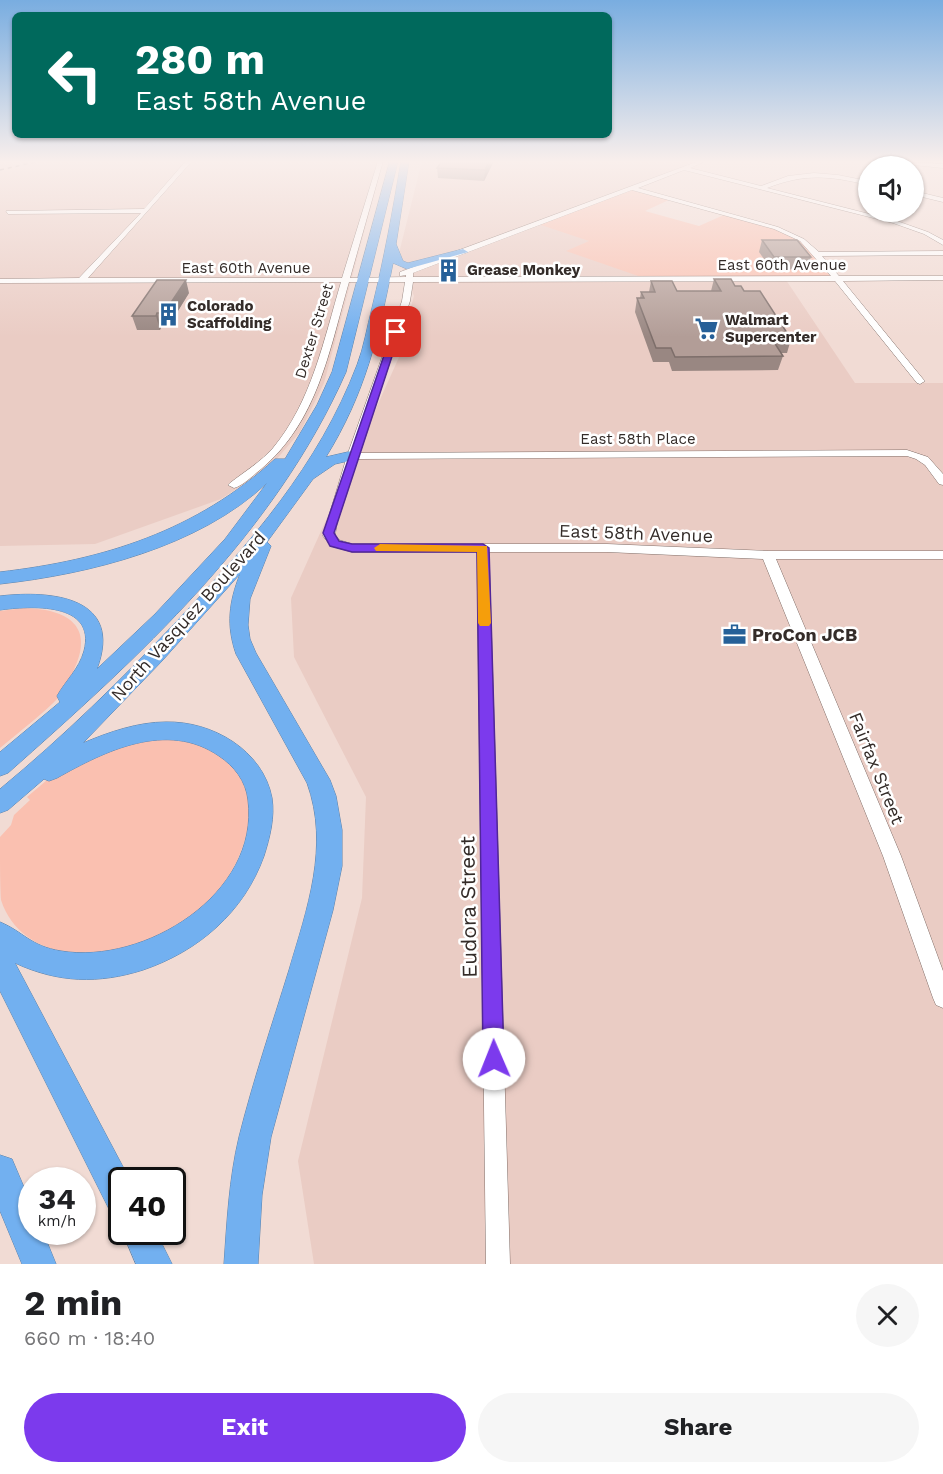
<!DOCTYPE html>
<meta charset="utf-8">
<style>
body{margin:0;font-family:"Work Sans",sans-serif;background:#f6f6f6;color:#202124;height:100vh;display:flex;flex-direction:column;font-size:22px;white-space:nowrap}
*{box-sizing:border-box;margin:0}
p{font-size:20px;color:#757577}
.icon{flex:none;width:33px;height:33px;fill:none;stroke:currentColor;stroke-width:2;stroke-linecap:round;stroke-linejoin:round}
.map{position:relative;height:1264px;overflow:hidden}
.sheet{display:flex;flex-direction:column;background:#fff;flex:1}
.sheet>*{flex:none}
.hud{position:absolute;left:12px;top:12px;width:600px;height:126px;border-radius:9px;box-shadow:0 2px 4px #0004;background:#00695c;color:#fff;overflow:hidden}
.buttons{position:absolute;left:858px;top:156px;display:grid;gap:12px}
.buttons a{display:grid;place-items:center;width:66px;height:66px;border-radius:50%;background:#fff;box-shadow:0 2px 4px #0004;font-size:30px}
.speed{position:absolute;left:18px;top:1167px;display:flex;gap:12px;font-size:30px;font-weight:700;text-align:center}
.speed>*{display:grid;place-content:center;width:78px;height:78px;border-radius:50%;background:#fff;box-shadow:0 2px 4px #0004;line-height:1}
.speed small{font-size:15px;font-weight:400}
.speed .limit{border:3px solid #111;border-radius:9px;background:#fff;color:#111}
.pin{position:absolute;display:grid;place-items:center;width:51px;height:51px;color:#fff;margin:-26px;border-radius:12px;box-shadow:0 3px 9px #0006}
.me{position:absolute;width:66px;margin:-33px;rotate:359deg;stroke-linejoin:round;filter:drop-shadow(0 0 4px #0008)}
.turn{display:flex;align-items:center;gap:21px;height:126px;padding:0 24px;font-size:27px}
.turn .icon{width:78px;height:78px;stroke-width:2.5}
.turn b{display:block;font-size:42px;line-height:51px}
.round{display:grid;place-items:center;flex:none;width:63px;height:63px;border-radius:32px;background:#f6f6f6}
.summary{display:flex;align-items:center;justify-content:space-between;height:102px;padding:0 24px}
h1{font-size:36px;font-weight:700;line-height:45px}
.button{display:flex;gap:12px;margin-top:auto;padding:12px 24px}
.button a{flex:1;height:69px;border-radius:36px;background:#7c3aed;color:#fff;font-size:24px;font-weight:700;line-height:69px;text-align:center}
.button a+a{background:#f6f6f6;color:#202124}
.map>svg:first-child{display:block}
.built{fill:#eaccc4}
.green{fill:#fac0b0}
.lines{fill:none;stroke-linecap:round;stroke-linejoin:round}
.minor-casing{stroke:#816e68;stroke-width:1}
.highway-casing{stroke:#5c82aa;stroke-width:1}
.minor{fill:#fff;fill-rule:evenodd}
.highway{fill:#72b0f0;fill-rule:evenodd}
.rail{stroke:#4e4440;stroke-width:1.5;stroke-dasharray:4 4;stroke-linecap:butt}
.wall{fill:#998782}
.shaded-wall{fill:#7d6e6a}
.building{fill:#b29d97;stroke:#7d6e6a;stroke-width:1.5}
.route{fill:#7c3aed;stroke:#51269a;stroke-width:1.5}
.slow{fill:#f59e0b}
.labels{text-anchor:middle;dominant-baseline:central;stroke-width:5;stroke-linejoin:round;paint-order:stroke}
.far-street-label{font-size:15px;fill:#342c29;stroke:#fff}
.far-poi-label{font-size:15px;font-weight:bold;fill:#342c29;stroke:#fff;text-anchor:start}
.street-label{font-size:18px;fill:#342c29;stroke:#fff}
.poi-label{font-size:18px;font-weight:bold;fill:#342c29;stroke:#fff;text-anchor:start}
.near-street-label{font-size:21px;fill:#342c29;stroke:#fff}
</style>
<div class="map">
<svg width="943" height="1264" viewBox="0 0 943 1264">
<rect width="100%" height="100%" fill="#f1dbd4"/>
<!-- built -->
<g class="built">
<path d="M0 161H383L324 383 300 432 269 468 221 499 95 544 0 546Z"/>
<path d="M422 161H703L539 223 590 241 567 251 786 280 855 383H943V1264H314L298 1161 362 898 366 797 294 657 291 598 400 355 405 328 414 296 398 257Z"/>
</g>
<!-- green -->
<g class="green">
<path d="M632 188 671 199 645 211 699 226 726 214 775 227 798 238 837 279H647L566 251 589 241 538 224Z"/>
<path d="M24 608C68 609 96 626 73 672 69 680 66 689 60 696 42 715 20 731 0 748V611Z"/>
<path d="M134 739C148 739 187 737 197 741 206 745 230 760 235 766 266 803 242 864 215 895 197 916 169 933 144 944 120 955 94 955 69 952 38 949 11 931 1 900 0 885 0 854 0 837L11 825 14 815 30 800 27 797 60 769Z"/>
</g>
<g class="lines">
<defs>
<g id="minor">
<path d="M186 161H192L88 278H342L378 161H383L350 278 406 277V275L400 276V272L699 161H706L690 168 761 186 788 176 814 173 838 175 868 181V185C830 176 805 173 767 188L897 221 928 232 943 240V245L924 234 893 223 684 170 638 188 778 227 804 239 819 252 943 251V255L822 256 839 276H943V280L843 281 923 379 925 381 920 384 917 383 835 281 413 282 410 301 360 453 907 450 928 457 943 474V485L939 484 925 465 916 459 907 456 358 459 337 523 335 535 339 540 352 544H607L768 551H943V559H776L901 856 943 971V1008L936 1005 933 998 883 856 763 559 607 552H489L510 1264H486L477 552H352L331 546 323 536 347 456 402 301 405 282H349C329 351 318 422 260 470 252 476 244 485 234 488L228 485 230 483C244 472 262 461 273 448 312 401 324 339 341 282L0 283V279L79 278 141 213 8 214 6 211 144 209ZM632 190 774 229 800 241 831 276 413 277V273Z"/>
<path d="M891 161 943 164V168L894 163Z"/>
<path d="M914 191 943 198V202L914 195Z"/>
</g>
<g id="highway">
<path d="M390 161H398L346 372C274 535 139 657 8 773L0 776V752L60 702 57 696C66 680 79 669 84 651 97 601 29 606 0 610V596C52 590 124 597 97 669L155 614 225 539 267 483C199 547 90 574 0 584V572C104 560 196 531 275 459H285L317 405 332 372Z"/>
<path d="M401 161H409L396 244 403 261 408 263 463 249 468 252 407 269 393 263C379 335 365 394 326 457L352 451 360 456 357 459 335 464 313 479 267 542 271 546 250 599 248 625 250 639 256 653 330 780 336 796 342 830V866L333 910 271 1137 262 1195 258 1264H224C227 1221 229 1179 239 1137 253 1081 272 1025 289 970 307 909 330 846 307 783L236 654C226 625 229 602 240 574L162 661 83 743C109 732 138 722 166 722 212 721 263 750 272 798 275 817 270 837 264 856 244 912 199 951 143 970 99 984 58 983 15 963L130 1180H122V1215L110 1211 0 991V922C24 932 30 946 61 951 144 965 260 894 248 800 246 781 234 766 219 756 167 720 105 751 57 778L49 781 44 779 8 810 0 813V789C63 737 122 679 178 620 250 543 319 465 357 365 364 347 367 327 372 308 384 259 393 210 401 161Z"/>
<path d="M0 1155 12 1159 32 1206V1232H43L56 1264H22L0 1211Z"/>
<path d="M122 1231 156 1232 172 1264H136Z"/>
</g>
</defs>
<!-- minor casing -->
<use href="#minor" class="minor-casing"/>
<!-- highway casing -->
<use href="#highway" class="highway-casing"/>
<!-- minor -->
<use href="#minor" class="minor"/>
<!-- highway -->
<use href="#highway" class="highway"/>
<!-- rail -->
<path class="rail" d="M0 170 39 161"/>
</g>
<!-- wall -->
<g class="wall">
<path d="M494 161 484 181 438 178 437 168Z"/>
<path d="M762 240 811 257 807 270 771 269 759 252Z"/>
<path d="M714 279 735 286 744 291 791 339 787 353H781L783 356 778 370 672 371 669 362H653L635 312 637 298H640L641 292H649L651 281 677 291H711Z"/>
<path d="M189 293 168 327H161L160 330H137L132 316Z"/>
</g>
<!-- shaded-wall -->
<g class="shaded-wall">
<path d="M489 161H494L484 181 485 170Z"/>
<path d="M186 280 189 293 168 327 164 313Z"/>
<path d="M157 313 161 327 160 330 156 316Z"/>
</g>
<!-- building -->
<g class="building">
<path d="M442 161H489L485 170 437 168Z"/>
<path d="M762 240H797L811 257H774Z"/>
<path d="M714 279H731L735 286H741L744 291H760L791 339H772L783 356 675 357 671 348H656L637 298H644L641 292H655L651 281H672L677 291H721Z"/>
<path d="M157 280H186L164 313H157L156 316H132Z"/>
</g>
<!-- sky -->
<linearGradient id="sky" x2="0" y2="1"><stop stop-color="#79ade0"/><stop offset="0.48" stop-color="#f9efec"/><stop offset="1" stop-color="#f9efec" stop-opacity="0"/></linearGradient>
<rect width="943" height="337" fill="url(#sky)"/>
<!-- route -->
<path class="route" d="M396 329 400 332 334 533 339 541 352 544H483L489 548 504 1059 501 1066 494 1069 486 1066 483 1059 477 552H352L330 546 323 533 392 332Z"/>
<!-- slow -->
<path class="slow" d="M380 544 487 546 491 623 489 626H480L478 623 477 552 376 551 374 548Z"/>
<!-- icons -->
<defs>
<symbol id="building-bare" viewBox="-9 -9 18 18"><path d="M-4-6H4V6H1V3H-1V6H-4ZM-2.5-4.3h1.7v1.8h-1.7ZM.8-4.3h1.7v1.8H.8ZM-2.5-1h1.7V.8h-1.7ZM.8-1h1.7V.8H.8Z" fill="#266098" stroke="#fff" stroke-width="2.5" paint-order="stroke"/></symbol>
<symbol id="supermarket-bare" viewBox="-9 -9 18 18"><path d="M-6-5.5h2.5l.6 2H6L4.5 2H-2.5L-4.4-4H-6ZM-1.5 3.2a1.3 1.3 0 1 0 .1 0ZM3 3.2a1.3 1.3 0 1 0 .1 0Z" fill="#266098" stroke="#fff" stroke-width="2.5" paint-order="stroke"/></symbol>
<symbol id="office-bare" viewBox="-9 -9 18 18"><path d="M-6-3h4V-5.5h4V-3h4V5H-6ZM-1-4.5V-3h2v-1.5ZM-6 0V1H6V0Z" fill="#266098" stroke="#fff" stroke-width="2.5" paint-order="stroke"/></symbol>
</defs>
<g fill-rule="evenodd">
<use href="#building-bare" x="432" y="254" width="33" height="33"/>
<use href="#building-bare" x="152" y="298" width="33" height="33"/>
<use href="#supermarket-bare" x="690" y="312" width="33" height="33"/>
<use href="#office-bare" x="718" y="618" width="33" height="33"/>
</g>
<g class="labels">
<!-- far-street labels -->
<g class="far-street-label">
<text x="782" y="265">East 60th Avenue</text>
<text x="246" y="268">East 60th Avenue</text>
<text transform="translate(314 331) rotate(-73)">Dexter Street</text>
<text x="638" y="439">East 58th Place</text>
</g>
<!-- far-poi labels -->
<g class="far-poi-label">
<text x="467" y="270">Grease Monkey</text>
<text x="187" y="306">Colorado<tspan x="187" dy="17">Scaffolding</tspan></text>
<text x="725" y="320">Walmart<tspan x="725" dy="17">Supercenter</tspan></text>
</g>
<!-- street labels -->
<g class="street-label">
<text transform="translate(636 533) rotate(2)">East 58th Avenue</text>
<text transform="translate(188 616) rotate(-48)">North Vasquez Boulevard</text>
<text transform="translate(877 768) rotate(68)">Fairfax Street</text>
</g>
<!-- poi labels -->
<g class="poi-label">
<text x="752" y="634">ProCon JCB</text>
</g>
<!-- near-street labels -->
<g class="near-street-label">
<text transform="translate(468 907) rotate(-91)">Eudora Street</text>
</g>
</g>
</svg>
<div class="buttons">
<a><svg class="icon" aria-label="sound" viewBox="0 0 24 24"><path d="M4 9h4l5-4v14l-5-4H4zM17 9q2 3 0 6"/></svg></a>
</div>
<div class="speed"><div>34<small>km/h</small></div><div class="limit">40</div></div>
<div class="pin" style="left:396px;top:332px;background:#d93025"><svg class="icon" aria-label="arrive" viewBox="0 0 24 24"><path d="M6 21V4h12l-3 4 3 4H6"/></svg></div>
<svg class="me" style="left:494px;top:1059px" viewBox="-20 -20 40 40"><circle r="19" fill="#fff"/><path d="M0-13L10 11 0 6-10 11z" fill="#7c3aed"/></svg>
<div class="hud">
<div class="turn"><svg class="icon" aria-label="left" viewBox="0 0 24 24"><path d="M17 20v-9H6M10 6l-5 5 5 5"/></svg><div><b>280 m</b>East 58th Avenue</div></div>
</div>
</div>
<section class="sheet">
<div class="summary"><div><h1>2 min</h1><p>660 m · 18:40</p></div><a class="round"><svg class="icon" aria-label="close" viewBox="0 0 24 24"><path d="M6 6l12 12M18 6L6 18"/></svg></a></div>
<div class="button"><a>Exit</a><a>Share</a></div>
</section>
